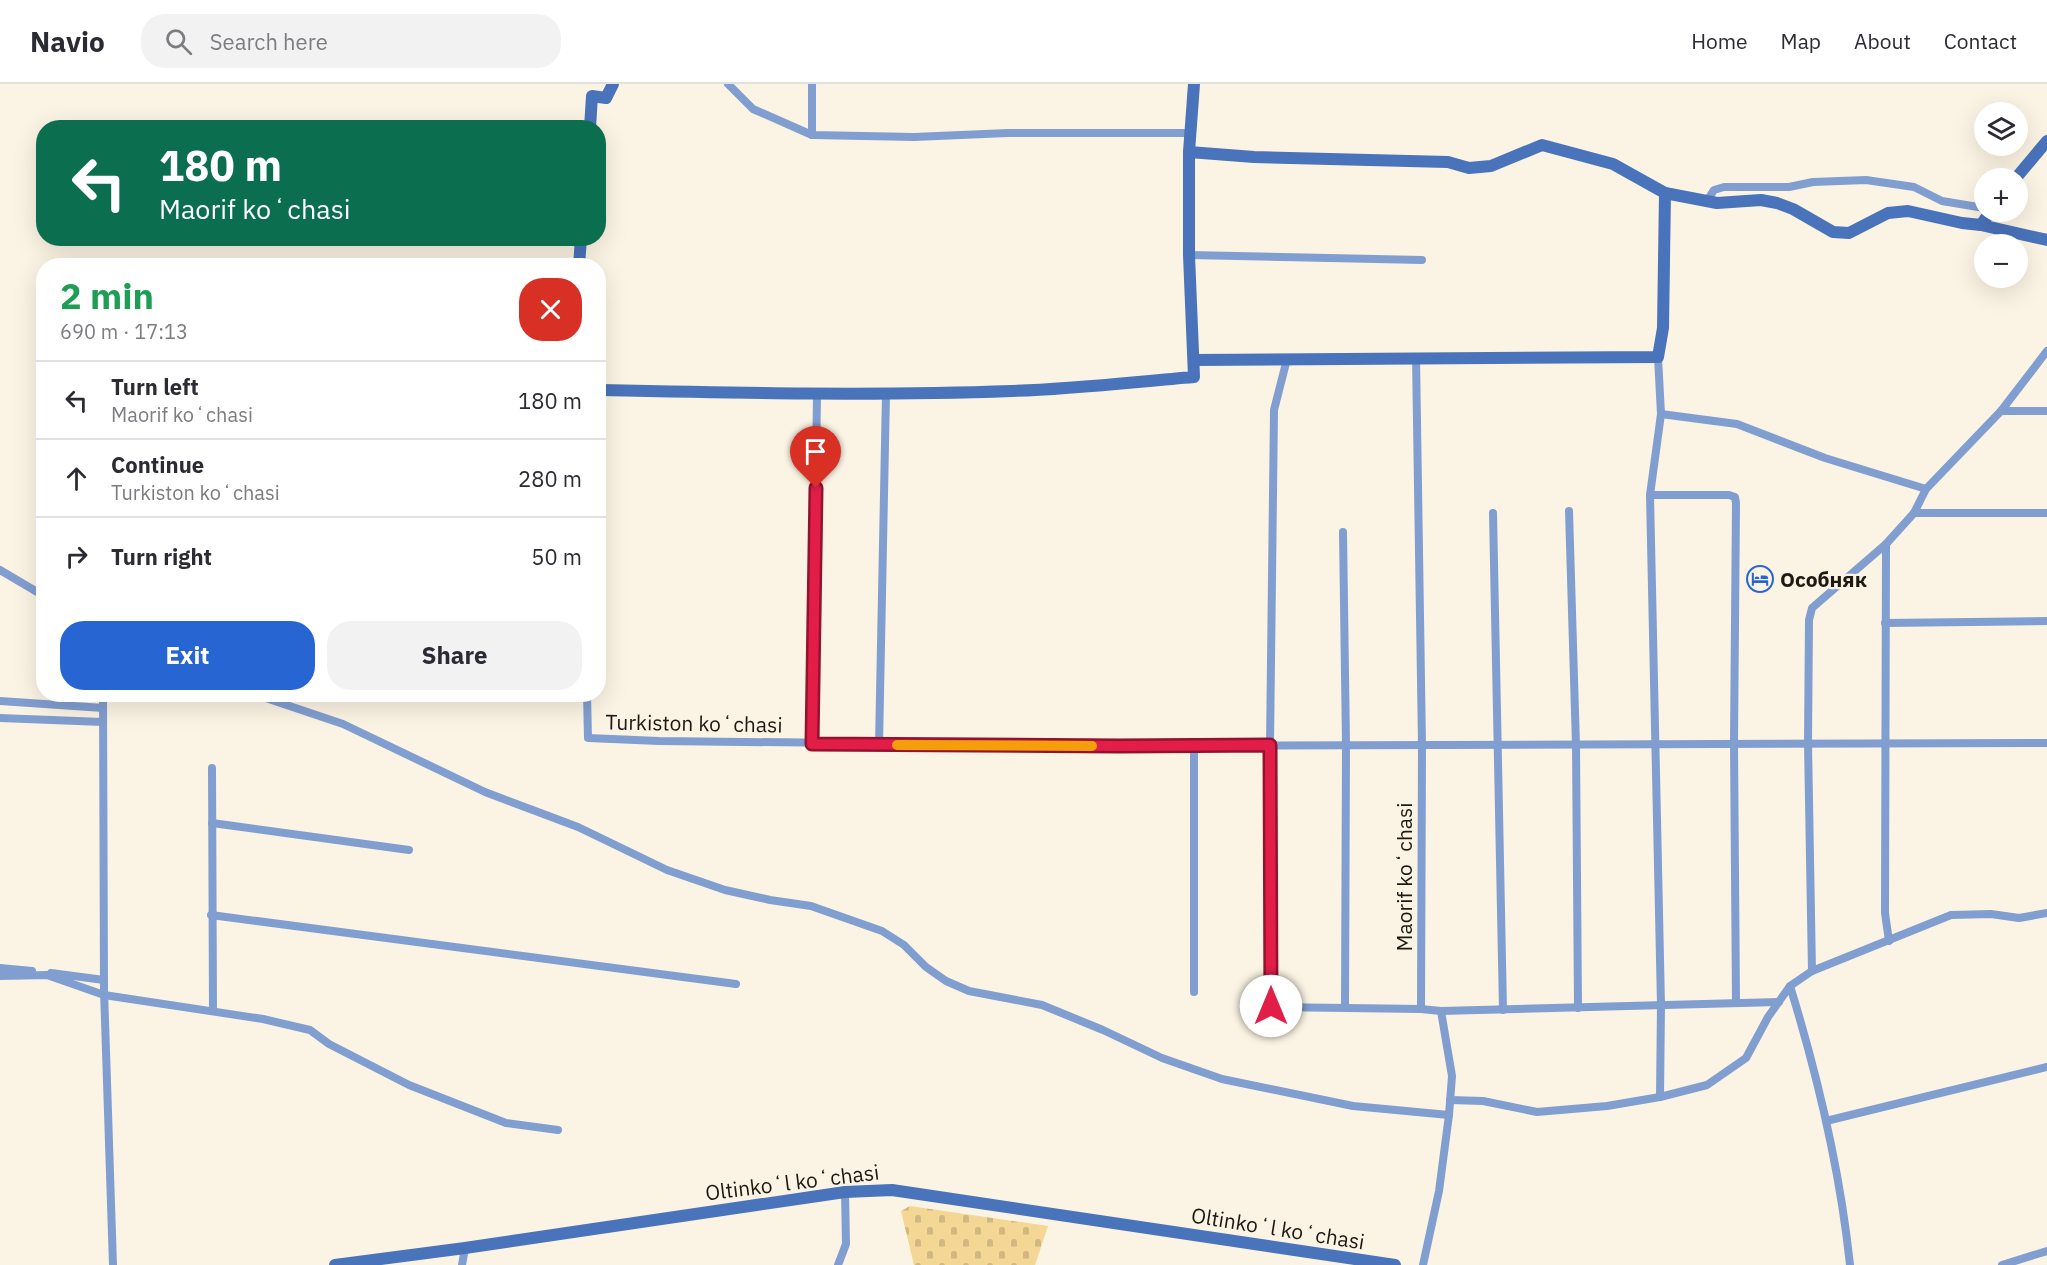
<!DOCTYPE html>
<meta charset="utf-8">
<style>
body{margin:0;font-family:"IBM Plex Sans",sans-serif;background:#f2f2f3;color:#2b2b33;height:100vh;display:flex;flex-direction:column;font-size:22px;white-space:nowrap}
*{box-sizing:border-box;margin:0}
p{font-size:20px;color:#7c7c81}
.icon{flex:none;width:33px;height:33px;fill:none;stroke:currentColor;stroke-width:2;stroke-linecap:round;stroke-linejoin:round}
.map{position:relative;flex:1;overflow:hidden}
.drawer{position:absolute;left:36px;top:174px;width:570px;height:444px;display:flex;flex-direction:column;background:#fff;border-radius:24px;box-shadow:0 6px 24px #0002}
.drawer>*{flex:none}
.guide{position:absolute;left:36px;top:36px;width:570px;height:126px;border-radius:24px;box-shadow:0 6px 24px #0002;background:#0b6e4f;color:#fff;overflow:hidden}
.controls{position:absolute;left:1974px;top:18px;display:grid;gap:12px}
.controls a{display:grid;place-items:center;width:54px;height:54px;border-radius:50%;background:#fff;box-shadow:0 6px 24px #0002;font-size:30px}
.pin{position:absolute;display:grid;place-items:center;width:51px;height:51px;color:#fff;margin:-62px -26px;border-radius:50% 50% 50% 0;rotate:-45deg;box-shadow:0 0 6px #0007}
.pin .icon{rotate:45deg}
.me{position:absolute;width:66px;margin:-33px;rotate:0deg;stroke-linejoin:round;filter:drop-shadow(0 0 4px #0008)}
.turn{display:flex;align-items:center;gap:21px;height:126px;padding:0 24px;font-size:27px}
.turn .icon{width:78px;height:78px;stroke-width:2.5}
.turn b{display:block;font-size:42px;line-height:51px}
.round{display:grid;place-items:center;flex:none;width:63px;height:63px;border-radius:24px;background:#f2f2f3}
.head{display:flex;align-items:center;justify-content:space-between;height:102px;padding:0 24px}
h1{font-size:36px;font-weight:700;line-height:45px;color:#1e9e55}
.action{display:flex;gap:12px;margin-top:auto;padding:12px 24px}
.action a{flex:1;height:69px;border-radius:24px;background:#2665d2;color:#fff;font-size:24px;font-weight:700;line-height:69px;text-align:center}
.action a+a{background:#f2f2f3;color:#2b2b33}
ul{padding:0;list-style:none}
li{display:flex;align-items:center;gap:18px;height:78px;padding:0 24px;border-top:2px solid #e1e1e2}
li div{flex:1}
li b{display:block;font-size:22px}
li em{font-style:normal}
header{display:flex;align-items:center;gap:36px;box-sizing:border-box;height:84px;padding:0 30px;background:#fff;border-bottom:2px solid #e1e1e2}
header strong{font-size:28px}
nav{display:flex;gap:33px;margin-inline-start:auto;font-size:21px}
.search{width:420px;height:54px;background:#f2f2f3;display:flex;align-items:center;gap:15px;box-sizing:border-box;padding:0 21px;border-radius:24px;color:#7c7c81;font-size:22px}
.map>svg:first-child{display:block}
.cemetery{fill:url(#cemetery-stones)}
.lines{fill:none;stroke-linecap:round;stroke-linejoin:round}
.street{stroke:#819ed0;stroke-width:8}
.secondary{stroke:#4973ba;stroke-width:12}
.route-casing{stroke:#92132f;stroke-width:15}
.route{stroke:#e11d48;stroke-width:10}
.slow{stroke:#f59e0b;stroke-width:10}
.labels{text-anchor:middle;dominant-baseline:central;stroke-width:4.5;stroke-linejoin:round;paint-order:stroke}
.poi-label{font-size:21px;font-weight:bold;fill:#1d1a14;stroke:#fbf4e4;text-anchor:start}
.street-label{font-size:21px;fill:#1d1a14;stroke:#fbf4e4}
</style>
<header>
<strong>Navio</strong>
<div class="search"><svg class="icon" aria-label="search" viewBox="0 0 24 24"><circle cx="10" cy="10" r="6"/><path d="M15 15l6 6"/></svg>Search here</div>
<nav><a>Home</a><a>Map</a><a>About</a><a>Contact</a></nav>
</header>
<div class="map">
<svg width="2047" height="1181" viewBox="0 0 2047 1181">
<defs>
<pattern id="cemetery-stones" width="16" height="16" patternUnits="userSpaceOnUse" patternTransform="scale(1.5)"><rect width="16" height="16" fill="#f4d695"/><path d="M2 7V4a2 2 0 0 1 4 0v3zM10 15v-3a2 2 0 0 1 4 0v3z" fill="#d1b780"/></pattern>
</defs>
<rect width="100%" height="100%" fill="#fbf4e4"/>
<!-- cemetery -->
<path class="cemetery" d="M910 1122 1048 1142 1035 1181H914L901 1127Z"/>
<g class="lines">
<!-- street -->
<g class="street">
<path d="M728 0 753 25 812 51 914 53 1008 49H1191"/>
<path d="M812 51V0"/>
<path d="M1707 117 1714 106 1724 103H1789L1813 98 1866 96 1914 103 1942 117 1984 124"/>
<path d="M1189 171 1422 176"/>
<path d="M1416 273 1422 661 1421 925"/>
<path d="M1658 273 1661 330 1650 411 1661 921 1660 1013"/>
<path d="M1287 275 1274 326 1270 661 1271 923 1421 925 1441 927 1779 918"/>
<path d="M2001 327H2047"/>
<path d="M1661 330 1737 340 1825 374 1926 405"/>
<path d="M1650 411H1729L1735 413 1736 419 1734 659 1736 918"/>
<path d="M1569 427 1576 661 1578 924"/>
<path d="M1493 429 1503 926"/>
<path d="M1914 429H2047"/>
<path d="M1343 448 1346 661 1345 923"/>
<path d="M0 486 44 512"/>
<path d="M1885 539 2047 537"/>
<path d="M103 610 104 906 113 1181"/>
<path d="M254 610 343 640 485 708 578 743 667 786 725 806 770 816 811 822 882 847 904 861 926 883 946 897 969 907 1042 921 1103 946 1162 974 1222 995 1353 1022 1449 1031"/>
<path d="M587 610 588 654 659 657 1119 662 2047 659"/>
<path d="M0 617 103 624"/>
<path d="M0 634 103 638"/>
<path d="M812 660 817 311"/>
<path d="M879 661 886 310"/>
<path d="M1194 661V908"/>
<path d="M212 684 213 927"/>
<path d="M212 739 409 766"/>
<path d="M211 831 736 900"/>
<path d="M1889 857 1885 829 1886 460 1914 429 1926 405 2001 327 2047 267"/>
<path d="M0 884 32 887"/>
<path d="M1812 887 1808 659 1809 536 1812 524 1886 460"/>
<path d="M51 889 104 896"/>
<path d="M0 892 47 891 104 911 263 935 310 946 329 960 409 1001 506 1039 558 1046"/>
<path d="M1790 902C1818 993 1840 1086 1850 1181"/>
<path d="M1450 1016 1483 1017 1537 1028 1607 1022 1660 1013 1707 1001 1746 974 1768 933 1790 902 1812 887 1951 831 1991 830 2019 834 2047 829"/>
<path d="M1826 1037 2047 983"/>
<path d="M462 1181 465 1164"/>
<path d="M838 1181 846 1160 845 1108"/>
<path d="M1423 1181 1439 1107 1449 1031 1452 992 1441 927"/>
<path d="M2002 1181 2047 1167"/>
</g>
<!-- secondary -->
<g class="secondary">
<path d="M590 44 592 12 606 14 613 0"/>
<path d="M1189 68 1254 73 1448 78 1469 84 1491 82 1542 61 1613 80 1665 109 1717 119 1761 116 1777 119 1793 125 1833 148 1849 149 1888 129 1908 127 1962 139 1981 141 2047 156"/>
<path d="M2016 94 2047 57"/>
<path d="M1981 141 1990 128"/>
<path d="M579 182 581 154"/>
<path d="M1194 276 1658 273 1663 244 1665 109"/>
<path d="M598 306C737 309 874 312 1012 307 1073 305 1133 298 1194 293L1189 171V68L1194 0"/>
<path d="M335 1181 465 1164 845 1108 892 1106 1395 1181"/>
</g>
</g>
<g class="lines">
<defs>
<path id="route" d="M816 404 812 660 1119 662 1270 661 1271 922"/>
</defs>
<!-- route casing -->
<use href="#route" class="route-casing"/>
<!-- route -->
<use href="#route" class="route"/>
<!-- slow -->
<path class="slow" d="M897 661 1092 662"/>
</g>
<!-- icons -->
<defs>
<symbol id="hotel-ring" viewBox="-11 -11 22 22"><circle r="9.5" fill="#fbf4e4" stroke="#2665d2" stroke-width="1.5"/><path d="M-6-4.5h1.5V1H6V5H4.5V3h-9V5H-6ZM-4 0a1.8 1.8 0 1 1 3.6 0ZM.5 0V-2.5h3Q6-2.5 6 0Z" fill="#2665d2"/></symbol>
</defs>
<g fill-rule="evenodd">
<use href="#hotel-ring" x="1745" y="480" width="30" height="30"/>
</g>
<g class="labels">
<!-- poi labels -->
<g class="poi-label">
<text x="1780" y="495">Особняк</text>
</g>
<!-- street labels -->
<g class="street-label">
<text transform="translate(694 639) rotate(1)">Turkiston koʻchasi</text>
<text transform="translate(1404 793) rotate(-90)">Maorif koʻchasi</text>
<text transform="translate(792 1098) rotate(-7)">Oltinkoʻl koʻchasi</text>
<text transform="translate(1278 1144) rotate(9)">Oltinkoʻl koʻchasi</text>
</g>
</g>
</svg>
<div class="controls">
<a><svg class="icon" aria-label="layers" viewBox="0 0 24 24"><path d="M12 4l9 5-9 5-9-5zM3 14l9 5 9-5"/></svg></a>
<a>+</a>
<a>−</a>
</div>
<div class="pin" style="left:816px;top:404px;background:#d93025"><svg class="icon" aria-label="arrive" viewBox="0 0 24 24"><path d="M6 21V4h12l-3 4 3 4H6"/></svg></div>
<svg class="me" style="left:1271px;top:922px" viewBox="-20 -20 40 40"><circle r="19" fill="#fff"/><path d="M0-13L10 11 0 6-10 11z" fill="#e11d48"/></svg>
<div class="guide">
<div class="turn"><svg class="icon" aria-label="left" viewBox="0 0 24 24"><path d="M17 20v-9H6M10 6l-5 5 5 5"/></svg><div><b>180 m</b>Maorif koʻchasi</div></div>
</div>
<section class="drawer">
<div class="head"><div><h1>2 min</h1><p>690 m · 17:13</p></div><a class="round" style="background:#d93025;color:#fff"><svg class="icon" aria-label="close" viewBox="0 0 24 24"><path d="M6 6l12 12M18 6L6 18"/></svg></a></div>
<ul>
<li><svg class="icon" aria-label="left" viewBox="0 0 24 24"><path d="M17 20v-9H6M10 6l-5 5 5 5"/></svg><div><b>Turn left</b><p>Maorif koʻchasi</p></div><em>180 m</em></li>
<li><svg class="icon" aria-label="ahead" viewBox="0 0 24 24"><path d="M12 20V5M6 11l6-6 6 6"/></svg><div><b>Continue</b><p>Turkiston koʻchasi</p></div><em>280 m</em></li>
<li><svg class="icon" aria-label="right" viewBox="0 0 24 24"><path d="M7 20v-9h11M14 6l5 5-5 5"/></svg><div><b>Turn right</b></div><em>50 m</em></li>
</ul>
<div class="action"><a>Exit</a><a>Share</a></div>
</section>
</div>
